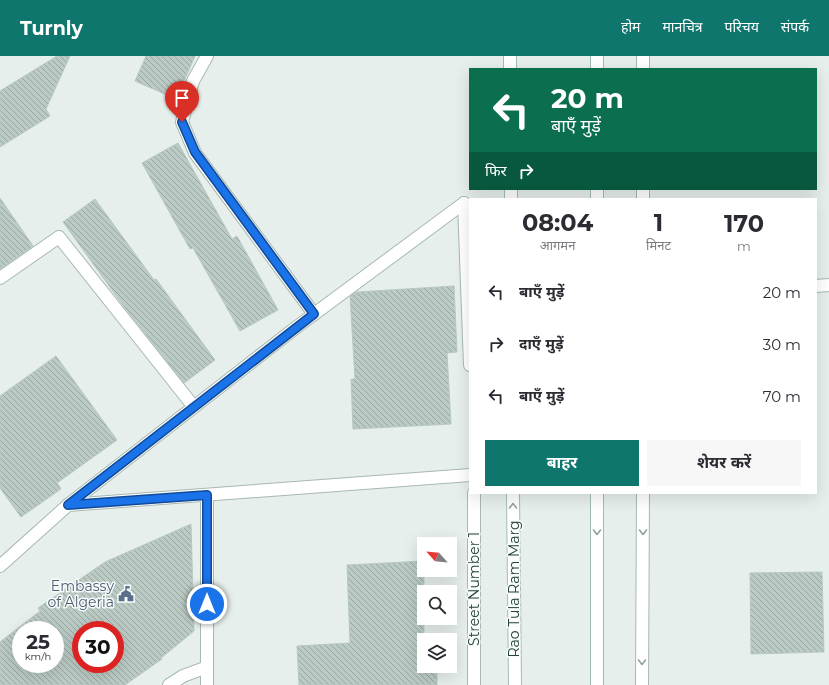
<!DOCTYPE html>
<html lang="hi">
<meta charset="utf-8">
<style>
body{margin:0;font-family:Montserrat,"Noto Sans Devanagari",sans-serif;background:#f7f7f7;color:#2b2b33;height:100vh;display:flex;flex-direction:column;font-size:15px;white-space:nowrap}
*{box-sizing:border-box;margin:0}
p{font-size:13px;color:#7c7c81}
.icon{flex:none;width:22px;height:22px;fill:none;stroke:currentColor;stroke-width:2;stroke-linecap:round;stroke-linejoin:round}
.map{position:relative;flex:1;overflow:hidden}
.drawer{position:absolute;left:469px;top:142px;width:348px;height:296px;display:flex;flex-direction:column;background:#fff;border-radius:0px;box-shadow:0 4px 16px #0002}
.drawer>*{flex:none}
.banner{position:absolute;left:469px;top:12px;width:348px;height:122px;border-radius:0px;box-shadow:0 4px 16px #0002;background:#0b6e4f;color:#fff;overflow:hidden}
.needle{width:26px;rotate:297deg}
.buttons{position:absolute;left:417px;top:481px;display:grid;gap:8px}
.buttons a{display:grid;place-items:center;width:40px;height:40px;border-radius:0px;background:#fff;box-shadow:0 4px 16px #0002;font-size:20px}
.speed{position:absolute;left:12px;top:565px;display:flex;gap:8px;font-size:20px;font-weight:700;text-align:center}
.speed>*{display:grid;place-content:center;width:52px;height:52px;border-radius:50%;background:#fff;box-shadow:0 4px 16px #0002;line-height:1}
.speed small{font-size:10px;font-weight:400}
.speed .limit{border:6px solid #d22;background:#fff;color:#111}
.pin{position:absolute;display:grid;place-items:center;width:34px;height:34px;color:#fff;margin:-41px -17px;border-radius:50% 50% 50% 0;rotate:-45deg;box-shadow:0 0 4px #0007}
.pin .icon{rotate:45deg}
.me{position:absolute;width:44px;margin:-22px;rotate:0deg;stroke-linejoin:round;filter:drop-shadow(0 0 3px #0008)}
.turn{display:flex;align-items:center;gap:14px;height:84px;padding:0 16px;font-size:18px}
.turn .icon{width:52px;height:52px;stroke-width:2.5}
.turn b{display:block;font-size:28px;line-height:34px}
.then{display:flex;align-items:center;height:38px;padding:0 16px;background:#0003;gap:8px;font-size:15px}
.eta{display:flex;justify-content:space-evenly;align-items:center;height:68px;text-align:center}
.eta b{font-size:24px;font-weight:700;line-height:28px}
.button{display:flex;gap:8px;margin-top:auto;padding:8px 16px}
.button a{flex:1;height:46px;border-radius:0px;background:#0f766e;color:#fff;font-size:16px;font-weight:700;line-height:46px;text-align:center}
.button a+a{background:#f7f7f7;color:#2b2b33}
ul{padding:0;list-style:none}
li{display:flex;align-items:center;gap:12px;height:52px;padding:0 16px}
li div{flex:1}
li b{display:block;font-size:15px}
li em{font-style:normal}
header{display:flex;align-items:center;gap:24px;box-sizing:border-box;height:56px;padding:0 20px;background:#0f766e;color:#fff}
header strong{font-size:19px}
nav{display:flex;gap:22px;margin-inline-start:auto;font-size:14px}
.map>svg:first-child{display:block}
.building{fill:url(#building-back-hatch);stroke:#b8c9c2;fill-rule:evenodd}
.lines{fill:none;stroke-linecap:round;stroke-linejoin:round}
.minor-casing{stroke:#a8b8b2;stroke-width:14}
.secondary-casing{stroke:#a4bbb3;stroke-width:14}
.minor{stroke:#fff;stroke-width:12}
.secondary{stroke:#fff;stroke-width:12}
.oneway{stroke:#92a09c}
.route-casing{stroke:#114b97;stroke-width:10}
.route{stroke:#1a73e8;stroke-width:7}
.labels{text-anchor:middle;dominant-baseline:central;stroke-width:3;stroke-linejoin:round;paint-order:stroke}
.service-label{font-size:14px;fill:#4e5e75;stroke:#f7fbf9;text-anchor:end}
.street-label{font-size:14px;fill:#24423a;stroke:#f7fbf9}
</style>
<header>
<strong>Turnly</strong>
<nav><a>होम</a><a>मानचित्र</a><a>परिचय</a><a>संपर्क</a></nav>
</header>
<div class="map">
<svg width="829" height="629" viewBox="0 0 829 629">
<defs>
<pattern id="building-back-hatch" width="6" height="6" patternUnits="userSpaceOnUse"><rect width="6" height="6" fill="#bbcac4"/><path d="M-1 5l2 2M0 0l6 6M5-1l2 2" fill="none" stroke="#98a6a0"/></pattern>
</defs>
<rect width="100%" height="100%" fill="#e6efeb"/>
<!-- building -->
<g class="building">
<path d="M57 0H70L46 53 50 60 0 91V35Z"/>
<path d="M146 0H195L176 43 135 25Z"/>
<path d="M178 87 232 183 237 180 278 254 240 275 193 192 190 193 142 107Z"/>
<path d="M0 142 33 190 0 213Z"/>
<path d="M95 143 154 224 156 223 215 304 184 327 122 248 63 166Z"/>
<path d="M454 230 457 296 447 297 451 368 353 373 351 323H355L350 240 357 236Z"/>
<path d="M56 300 117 384 57 427 61 433 21 461 0 432V340Z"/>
<path d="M191 468 194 575 161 602 162 603 125 629H0V586L40 555 38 552 105 506ZM21 574H55V608H21ZM81 574H115V608H81Z"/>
<path d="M424 505V583H435V584H424V610H437V629H299L297 590 350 587 347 509Z"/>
<path d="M822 516 824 596 751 598 750 517Z"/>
</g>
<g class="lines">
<defs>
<g id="minor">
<path d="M207 0 193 25 182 66 195 97 314 258"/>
<path d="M643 0V13"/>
<path d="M643 133V143"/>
<path d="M464 147 470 309"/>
<path d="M0 222 59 181 194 351"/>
<path d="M816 230 829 229"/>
<path d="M474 437V629"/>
<path d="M68 449 298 270 464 147"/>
<path d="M0 510 68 449 470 419"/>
<path d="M207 611V629"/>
<path d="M169 629 183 620 207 611V439"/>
<path d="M642 629 643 437"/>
</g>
<g id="secondary">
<path d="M510 0V13"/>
<path d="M597 0V13"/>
<path d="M511 133V143"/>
<path d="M597 133V143"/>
<path d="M513 437 515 629"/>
<path d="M597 437V629"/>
</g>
</defs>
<!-- minor casing -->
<use href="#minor" class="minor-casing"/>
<!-- secondary casing -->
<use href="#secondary" class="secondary-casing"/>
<!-- minor -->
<use href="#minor" class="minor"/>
<!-- secondary -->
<use href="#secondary" class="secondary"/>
</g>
<!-- one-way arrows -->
<defs><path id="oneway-chevron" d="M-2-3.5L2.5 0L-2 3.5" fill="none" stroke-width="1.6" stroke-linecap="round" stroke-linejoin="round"/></defs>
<g class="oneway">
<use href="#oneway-chevron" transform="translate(513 450) rotate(-90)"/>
<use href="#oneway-chevron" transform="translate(597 476) rotate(90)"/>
<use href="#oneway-chevron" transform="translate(643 476) rotate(90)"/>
<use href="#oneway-chevron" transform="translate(642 606) rotate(90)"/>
</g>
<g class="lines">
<defs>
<path id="route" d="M182 66 195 96 314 258 68 449 207 439V548"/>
</defs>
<!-- route casing -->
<use href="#route" class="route-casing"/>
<!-- route -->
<use href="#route" class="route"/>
</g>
<!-- icons -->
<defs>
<symbol id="civic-bare" viewBox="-9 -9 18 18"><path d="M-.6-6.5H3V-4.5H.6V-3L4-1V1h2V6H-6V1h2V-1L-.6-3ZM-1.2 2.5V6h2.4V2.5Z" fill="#5c6f8a" stroke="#f7fbf9" stroke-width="2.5" paint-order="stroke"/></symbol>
</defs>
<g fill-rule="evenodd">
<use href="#civic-bare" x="115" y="527" width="22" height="22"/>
</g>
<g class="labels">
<!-- service labels -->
<g class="service-label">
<text x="114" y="530">Embassy<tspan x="114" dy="16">of Algeria</tspan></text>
</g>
<!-- street labels -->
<g class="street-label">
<text transform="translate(474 533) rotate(-90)">Street Number 1</text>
<text transform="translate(514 533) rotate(-90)">Rao Tula Ram Marg</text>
</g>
</g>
</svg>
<div class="buttons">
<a><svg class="needle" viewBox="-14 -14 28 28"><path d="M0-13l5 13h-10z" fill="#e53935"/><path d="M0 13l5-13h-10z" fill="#7c7c81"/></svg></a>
<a><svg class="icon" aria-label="search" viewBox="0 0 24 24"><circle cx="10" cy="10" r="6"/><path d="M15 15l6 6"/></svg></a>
<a><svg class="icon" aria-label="layers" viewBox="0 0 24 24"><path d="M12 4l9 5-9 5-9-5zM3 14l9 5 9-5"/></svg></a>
</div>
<div class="speed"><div>25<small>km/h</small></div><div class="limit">30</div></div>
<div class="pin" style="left:182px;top:66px;background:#d93025"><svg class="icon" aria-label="arrive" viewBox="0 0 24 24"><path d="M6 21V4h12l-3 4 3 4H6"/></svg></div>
<svg class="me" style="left:207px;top:548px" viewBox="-20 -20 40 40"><circle r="17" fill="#1a73e8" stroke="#fff" stroke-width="3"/><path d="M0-11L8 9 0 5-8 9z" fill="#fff"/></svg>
<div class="banner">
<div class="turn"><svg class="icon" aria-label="left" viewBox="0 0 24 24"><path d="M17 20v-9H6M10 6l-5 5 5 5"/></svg><div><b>20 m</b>बाएँ मुड़ें</div></div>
<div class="then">फिर<svg class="icon" aria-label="right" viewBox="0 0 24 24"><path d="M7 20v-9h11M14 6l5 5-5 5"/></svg></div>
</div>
<section class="drawer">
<div class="eta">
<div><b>08:04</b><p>आगमन</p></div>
<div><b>1</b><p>मिनट</p></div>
<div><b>170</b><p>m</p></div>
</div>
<ul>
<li><svg class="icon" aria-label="left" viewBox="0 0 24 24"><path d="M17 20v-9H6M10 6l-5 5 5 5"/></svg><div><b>बाएँ मुड़ें</b></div><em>20 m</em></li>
<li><svg class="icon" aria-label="right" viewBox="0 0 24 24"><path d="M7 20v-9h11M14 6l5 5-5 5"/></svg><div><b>दाएँ मुड़ें</b></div><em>30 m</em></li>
<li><svg class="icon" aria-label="left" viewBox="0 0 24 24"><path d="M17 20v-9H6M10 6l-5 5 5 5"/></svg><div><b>बाएँ मुड़ें</b></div><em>70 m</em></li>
</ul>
<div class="button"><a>बाहर</a><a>शेयर करें</a></div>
</section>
</div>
